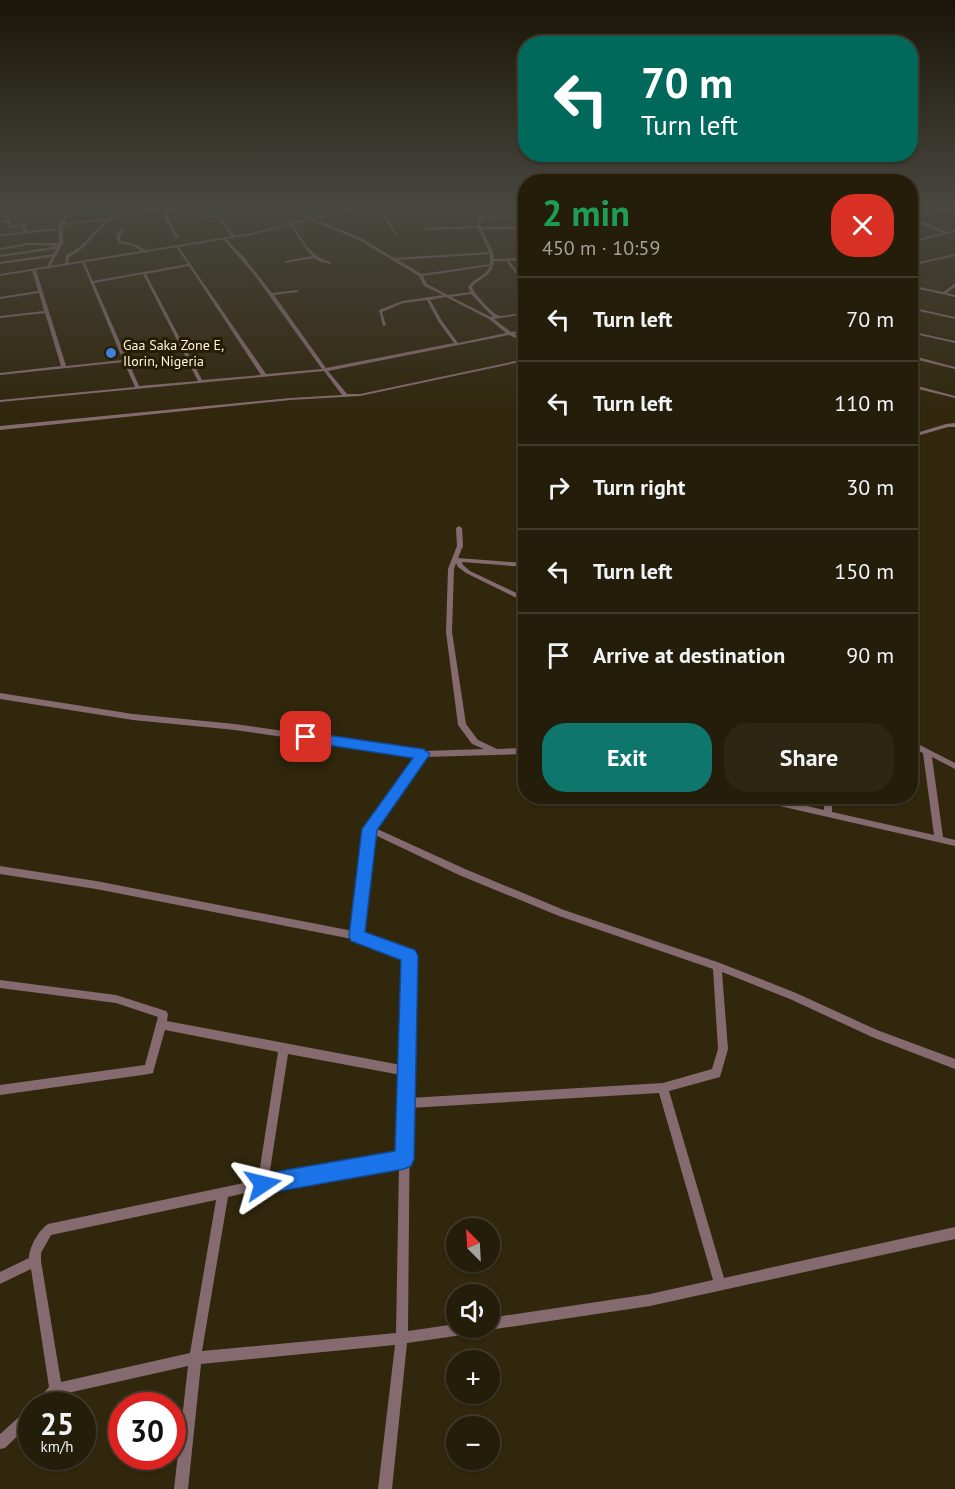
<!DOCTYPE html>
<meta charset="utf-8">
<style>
body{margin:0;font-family:"PT Sans",sans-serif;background:#2c2613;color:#f1f3f6;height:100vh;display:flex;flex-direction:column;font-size:22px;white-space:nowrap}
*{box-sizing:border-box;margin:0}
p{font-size:20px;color:#a3a29c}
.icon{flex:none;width:33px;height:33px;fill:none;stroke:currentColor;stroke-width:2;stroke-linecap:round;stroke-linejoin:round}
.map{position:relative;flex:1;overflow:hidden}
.panel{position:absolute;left:518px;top:174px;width:400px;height:630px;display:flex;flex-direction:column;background:#241d0a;border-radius:24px;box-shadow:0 2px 4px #0004,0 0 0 2px #413b2b}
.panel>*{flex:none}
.top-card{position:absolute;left:518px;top:36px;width:400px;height:126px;border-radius:24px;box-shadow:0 2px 4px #0004,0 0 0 2px #413b2b;background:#00695c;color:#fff;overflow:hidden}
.needle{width:39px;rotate:336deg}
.buttons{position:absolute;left:446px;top:1218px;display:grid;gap:12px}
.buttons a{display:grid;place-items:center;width:54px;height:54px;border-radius:50%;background:#241d0a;box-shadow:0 2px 4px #0004,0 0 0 2px #413b2b;font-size:30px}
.speed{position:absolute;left:18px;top:1392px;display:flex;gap:12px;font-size:30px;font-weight:700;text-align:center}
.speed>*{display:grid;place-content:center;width:78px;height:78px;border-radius:50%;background:#241d0a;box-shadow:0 2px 4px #0004,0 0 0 2px #413b2b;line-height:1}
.speed small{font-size:15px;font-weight:400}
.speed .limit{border:9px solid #d22;background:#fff;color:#111}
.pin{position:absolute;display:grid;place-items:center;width:51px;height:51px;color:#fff;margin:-26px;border-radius:12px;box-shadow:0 3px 9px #0006}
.me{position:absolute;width:66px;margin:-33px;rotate:80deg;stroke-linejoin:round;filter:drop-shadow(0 0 4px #0008)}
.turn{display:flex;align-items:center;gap:21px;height:126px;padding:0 24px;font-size:27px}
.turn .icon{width:78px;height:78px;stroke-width:2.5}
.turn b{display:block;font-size:42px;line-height:51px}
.round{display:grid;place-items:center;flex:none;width:63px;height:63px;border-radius:24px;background:#2c2613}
.headline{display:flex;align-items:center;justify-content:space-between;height:102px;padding:0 24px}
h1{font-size:36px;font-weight:700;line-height:45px;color:#1e9e55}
.primary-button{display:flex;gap:12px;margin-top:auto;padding:12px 24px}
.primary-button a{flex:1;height:69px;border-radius:24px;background:#0f766e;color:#fff;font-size:24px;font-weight:700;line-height:69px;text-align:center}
.primary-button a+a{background:#2c2613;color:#f1f3f6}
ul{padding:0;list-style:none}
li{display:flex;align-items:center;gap:18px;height:84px;padding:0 24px;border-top:2px solid #413b2b}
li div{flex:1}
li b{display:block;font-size:22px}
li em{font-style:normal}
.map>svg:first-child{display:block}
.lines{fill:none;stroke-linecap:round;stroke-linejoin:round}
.minor{fill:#856a70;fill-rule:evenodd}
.tertiary{fill:#856a70;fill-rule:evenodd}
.route{fill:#1a73e8;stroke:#114b97;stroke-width:1.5}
.shop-dot{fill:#3f7fe0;stroke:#261d03;stroke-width:2}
.labels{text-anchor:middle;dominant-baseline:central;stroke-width:6;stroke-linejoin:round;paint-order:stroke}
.far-poi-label{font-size:14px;fill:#faf5e5;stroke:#261d03;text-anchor:start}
</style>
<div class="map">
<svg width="955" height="1489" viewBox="0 0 955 1489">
<rect width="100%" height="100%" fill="#30270d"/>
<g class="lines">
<!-- minor -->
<g class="minor">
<path d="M0 204H4L0 207Z"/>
<path d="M23 204H27L17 215 5 218 3 217 15 213Z"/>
<path d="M74 204H78L64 223 108 218 122 213 143 210 181 207V209H173L168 213V218L179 238 176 239 164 218V213L168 210C150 211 127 211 110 220 96 232 86 249 69 257L68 266 65 265 66 255C83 248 92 233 106 220L63 225V243L49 269 46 268 52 257 0 264V262L53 254 56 249 0 257V255L58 246 28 245 0 250V248L28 243H59L58 230 0 236V234L24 232 22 226 10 228 8 223 2 222V220L11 221 12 226 25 224 27 231 58 228 59 224Z"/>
<path d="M284 204H288L317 220 361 238 394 258 489 252 485 243 477 228 424 230 422 229 424 228 477 226 483 204H487L483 216 525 214V216L482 218 480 227 525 226V228L482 230 492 249 494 259 525 258V260L509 261 525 281V285L506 261H494C492 278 481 276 472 287 474 293 493 315 500 316 507 316 517 313 525 312V314L494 319 511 332 525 330V332L514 334 525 339V342L509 335 328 371 347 394H360L525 359V361L360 396 290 400 0 430V426L290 398 342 395 324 371 0 402V400L135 387 124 362 0 375V373L61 366 45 313 0 318V316L44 311 39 293 0 299V297L38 291 32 270 34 269 36 270 66 366 123 360 82 262 85 263 93 281 188 264 176 247 178 246 266 374 322 369 256 277 224 240 225 238 243 256 272 293 298 290V292H297L274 295 326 368 454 343 438 321 427 300 403 303 382 312 386 325 383 326 379 310 402 301 443 295 424 286 419 276 359 240 315 222ZM490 254V264L422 274 398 260ZM189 266 261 375 202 380 146 274ZM490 266C485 277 474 278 468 287L470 292 448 295 427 284 423 276ZM143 274 198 381 139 386 94 283ZM471 294 491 315 493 316 491 317 451 297ZM446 297 489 319 506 333 458 343 442 321 430 300Z"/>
<path d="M374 204H378L398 235H396Z"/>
<path d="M922 204H927L943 210 955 208V210L913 218 947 232 955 230V232L910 243V241L943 233 910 220V217L941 211Z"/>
<path d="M219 215 235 236V238H233L217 217 203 218 201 217Z"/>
<path d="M290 224H292C305 241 310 257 331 262V264L321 262 314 258 285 263V261L312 256 306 249Z"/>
<path d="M122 229 125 230 120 236 121 241 135 244 147 251V253H145L133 246 118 243 116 236Z"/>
<path d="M955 254V256L910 266V264Z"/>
<path d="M954 284H955V287L947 293 955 295V297L910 287V285L943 292Z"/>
<path d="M910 307 955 317V319L910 309Z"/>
<path d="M910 331 955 341V343L910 333Z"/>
<path d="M910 355 955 367V369L910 358Z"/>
<path d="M910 384 955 396V398L910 387Z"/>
<path d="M955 423V427H948L910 438V435L946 424Z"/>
<path d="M459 526 462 528 463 546 458 558 525 563V567L462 562 463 565 470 571 525 597V602L466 573 458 567 456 563 454 569 452 632 466 724 478 740 497 749 525 748V754L425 757 375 828 465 869 564 910 720 963 796 993 877 1030 955 1059V1069L872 1037 790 999 722 972 728 1049 720 1077 669 1091 724 1278 955 1227V1239L650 1306 489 1330 484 1328H489V1318L650 1294 713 1280 659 1093 410 1108 408 1331 456 1324V1328H475L473 1332 469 1334 407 1343 392 1489H378L395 1345 201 1364 188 1489H174L188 1366 59 1395 48 1406H33L35 1402 49 1387 31 1269 0 1284V1272L29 1258C29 1247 39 1230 48 1224L258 1180 278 1052 165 1030 154 1069 153 1073 149 1074 0 1095V1085L145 1065 158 1017 116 1003 0 988V980L116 995 166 1011 168 1014 167 1021 401 1065 404 957 357 940 96 889 0 874V866L96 881 353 931 366 829 417 756 235 730 133 720 0 699V693L133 714 235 724 423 751 484 749 472 744 458 725 446 632 448 569 457 546 456 528ZM373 834 459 875 559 916 713 969 718 1049 712 1069 663 1083 410 1098 414 955 412 952 362 934ZM288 1054 401 1075 399 1155 269 1177ZM399 1165 396 1333 202 1351 228 1197 263 1189ZM216 1200 190 1353 61 1382 41 1261V1253L51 1235Z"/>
<path d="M910 740 955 763V769L932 757 943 837 955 840V846L749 799 745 796H765L824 810V796H832V812L934 835 923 753 910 747Z"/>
<path d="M32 1407V1422L5 1448 0 1449V1434L28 1409Z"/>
</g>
<!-- tertiary -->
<path class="tertiary" d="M368 204H375L251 235 0 276V274L251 233Z"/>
</g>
<!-- sky -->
<linearGradient id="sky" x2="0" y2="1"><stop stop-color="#1a1507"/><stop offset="0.5" stop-color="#484740"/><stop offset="1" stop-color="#484740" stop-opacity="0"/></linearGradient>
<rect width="955" height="412" fill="url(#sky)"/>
<!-- route -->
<path class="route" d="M306 732 423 749 430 754 377 830 365 932 415 950 418 956 414 1159 411 1166 404 1169 263 1194 256 1191 253 1184 256 1177 263 1174 395 1151 401 960 351 941 349 936 362 829 413 758 301 741 299 737Z"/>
<!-- markers -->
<circle class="shop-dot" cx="111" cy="353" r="6"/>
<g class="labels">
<!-- far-poi labels -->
<g class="far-poi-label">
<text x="123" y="345">Gaa Saka Zone E,<tspan x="123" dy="16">Ilorin, Nigeria</tspan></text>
</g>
</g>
</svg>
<div class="buttons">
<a><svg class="needle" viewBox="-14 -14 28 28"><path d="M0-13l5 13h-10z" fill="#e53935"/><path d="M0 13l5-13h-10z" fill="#a3a29c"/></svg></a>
<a><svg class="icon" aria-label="sound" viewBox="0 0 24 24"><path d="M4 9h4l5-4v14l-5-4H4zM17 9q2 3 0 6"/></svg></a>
<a>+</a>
<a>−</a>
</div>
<div class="speed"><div>25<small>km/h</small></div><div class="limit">30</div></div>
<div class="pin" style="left:306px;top:737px;background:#d93025"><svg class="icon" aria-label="arrive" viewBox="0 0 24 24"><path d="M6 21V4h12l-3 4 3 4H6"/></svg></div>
<svg class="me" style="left:263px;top:1184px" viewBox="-20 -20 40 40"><path d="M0-17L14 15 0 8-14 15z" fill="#1a73e8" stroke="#fff" stroke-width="4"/></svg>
<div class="top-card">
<div class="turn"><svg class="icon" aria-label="left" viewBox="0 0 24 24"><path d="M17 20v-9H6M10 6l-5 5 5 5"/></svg><div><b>70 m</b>Turn left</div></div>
</div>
<section class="panel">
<div class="headline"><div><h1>2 min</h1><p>450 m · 10:59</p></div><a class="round" style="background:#d93025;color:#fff"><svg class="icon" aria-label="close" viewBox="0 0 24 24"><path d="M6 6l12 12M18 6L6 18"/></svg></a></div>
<ul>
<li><svg class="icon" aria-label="left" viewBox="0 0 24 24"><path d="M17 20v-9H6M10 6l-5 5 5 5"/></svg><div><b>Turn left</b></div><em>70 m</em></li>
<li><svg class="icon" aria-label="left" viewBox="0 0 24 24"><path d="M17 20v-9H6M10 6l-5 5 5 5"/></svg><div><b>Turn left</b></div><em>110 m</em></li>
<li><svg class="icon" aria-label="right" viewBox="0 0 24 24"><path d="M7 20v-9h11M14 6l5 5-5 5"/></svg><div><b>Turn right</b></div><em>30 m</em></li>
<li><svg class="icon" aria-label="left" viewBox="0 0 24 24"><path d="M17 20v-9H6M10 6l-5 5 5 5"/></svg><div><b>Turn left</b></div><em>150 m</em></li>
<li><svg class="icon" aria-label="arrive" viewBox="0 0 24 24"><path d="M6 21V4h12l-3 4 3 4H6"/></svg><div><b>Arrive at destination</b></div><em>90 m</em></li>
</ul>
<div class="primary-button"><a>Exit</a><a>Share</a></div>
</section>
</div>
